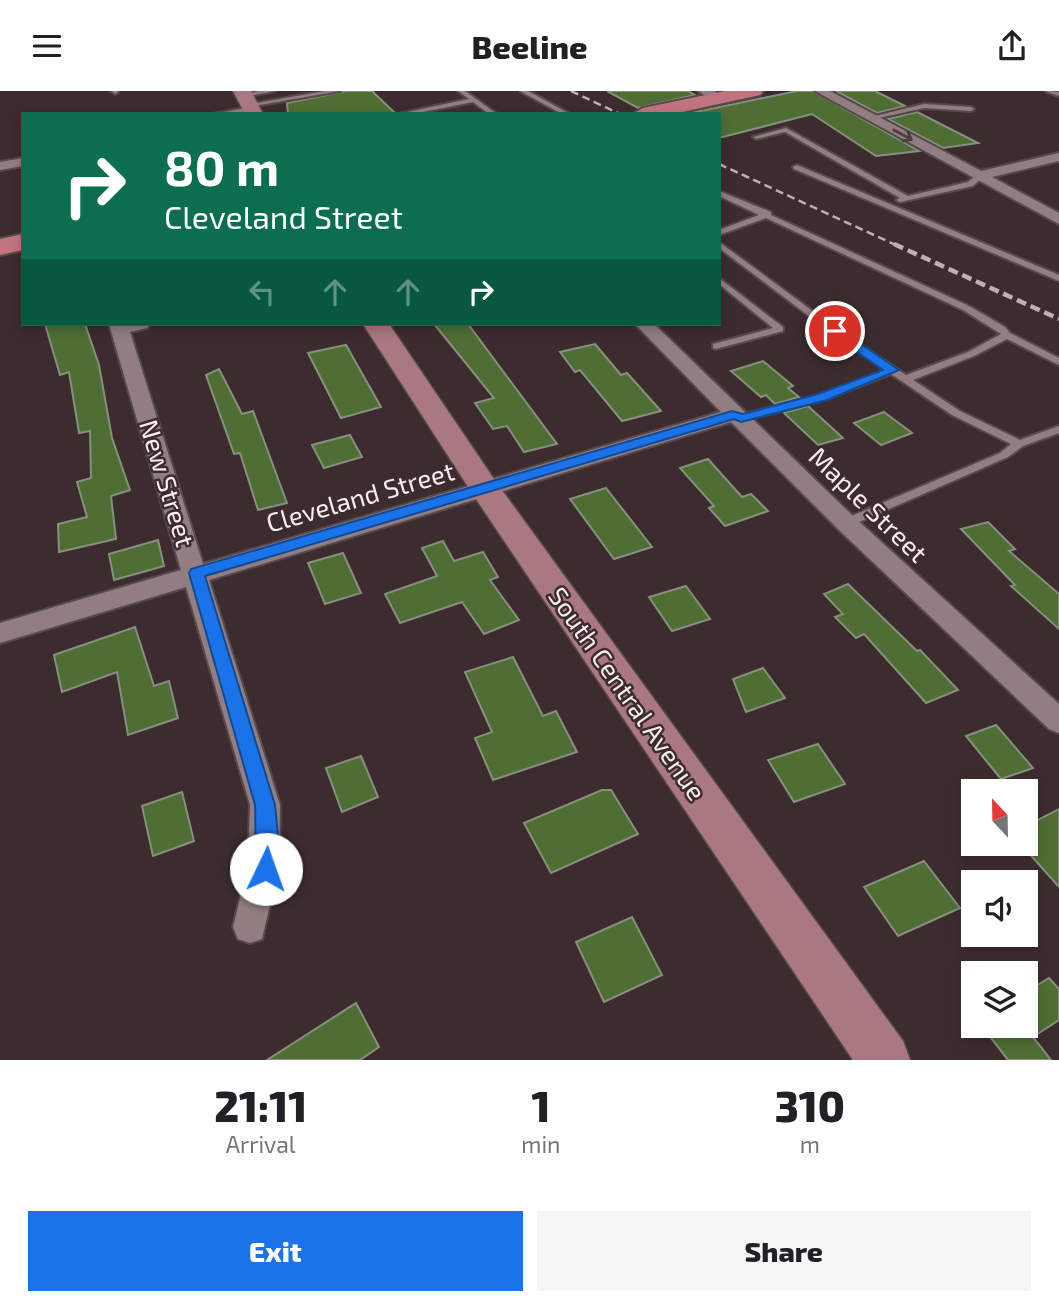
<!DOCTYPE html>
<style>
body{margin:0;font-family:"Exo 2",sans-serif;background:#f6f6f6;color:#202124;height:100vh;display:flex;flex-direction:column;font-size:26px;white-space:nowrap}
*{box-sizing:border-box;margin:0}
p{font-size:23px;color:#757577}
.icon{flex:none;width:38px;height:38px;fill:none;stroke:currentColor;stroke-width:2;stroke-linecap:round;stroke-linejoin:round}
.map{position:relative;height:969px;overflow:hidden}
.side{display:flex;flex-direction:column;background:#fff;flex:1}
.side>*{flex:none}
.guide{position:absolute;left:21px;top:21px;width:700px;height:214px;border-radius:0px;box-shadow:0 4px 10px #0003;background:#0b6e4f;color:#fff;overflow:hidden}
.needle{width:46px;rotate:338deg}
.buttons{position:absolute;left:961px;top:688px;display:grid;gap:14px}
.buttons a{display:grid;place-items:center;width:77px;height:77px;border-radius:0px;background:#fff;box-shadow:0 4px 10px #0003;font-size:35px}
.pin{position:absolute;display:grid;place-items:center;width:60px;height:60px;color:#fff;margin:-30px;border:4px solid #fff;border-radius:50%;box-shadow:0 2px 7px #0007}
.me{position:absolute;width:77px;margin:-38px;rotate:3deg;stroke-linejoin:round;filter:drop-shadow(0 0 5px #0008)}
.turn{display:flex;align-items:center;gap:24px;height:147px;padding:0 28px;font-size:32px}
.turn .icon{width:91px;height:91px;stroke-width:2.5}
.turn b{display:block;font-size:49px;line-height:60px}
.lanes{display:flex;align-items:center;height:66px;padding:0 28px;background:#0003;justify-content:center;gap:35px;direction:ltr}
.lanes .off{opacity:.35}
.eta{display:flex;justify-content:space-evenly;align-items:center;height:119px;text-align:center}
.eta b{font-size:42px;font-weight:800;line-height:49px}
.primary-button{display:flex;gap:14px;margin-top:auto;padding:14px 28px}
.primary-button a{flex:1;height:80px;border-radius:0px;background:#1a73e8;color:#fff;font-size:28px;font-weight:800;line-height:80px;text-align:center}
.primary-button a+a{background:#f6f6f6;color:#202124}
header{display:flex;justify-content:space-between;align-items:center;height:91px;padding:0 28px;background:#fff;font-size:32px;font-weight:800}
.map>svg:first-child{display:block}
.building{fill:#4f6e33;stroke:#878f80;stroke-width:2}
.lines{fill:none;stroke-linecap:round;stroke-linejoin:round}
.lane-casing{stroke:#57494a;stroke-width:4}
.street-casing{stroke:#57494a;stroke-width:4}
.secondary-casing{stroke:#57494a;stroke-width:3}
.primary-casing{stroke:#57494a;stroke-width:4}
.lane{fill:#927e80;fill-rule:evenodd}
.street{fill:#927e80;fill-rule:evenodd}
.secondary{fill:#aa7880;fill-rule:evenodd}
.primary{fill:#c27380;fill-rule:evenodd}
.rail-far1{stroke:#bdb0b2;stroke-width:2.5;stroke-dasharray:8 4.5;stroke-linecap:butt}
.rail{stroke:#bdb0b2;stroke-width:4.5;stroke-dasharray:10 5;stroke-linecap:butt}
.oneway{stroke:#4e3c3e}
.route{fill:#1a73e8;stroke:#114b97;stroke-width:2}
.labels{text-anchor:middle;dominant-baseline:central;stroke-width:5;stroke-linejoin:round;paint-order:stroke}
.street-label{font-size:26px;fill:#faeff0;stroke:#3d2c2e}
</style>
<header><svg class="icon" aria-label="menu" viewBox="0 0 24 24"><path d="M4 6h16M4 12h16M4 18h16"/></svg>Beeline<svg class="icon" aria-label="share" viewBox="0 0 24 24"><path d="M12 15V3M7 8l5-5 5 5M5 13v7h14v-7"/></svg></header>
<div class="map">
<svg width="1059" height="969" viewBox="0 0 1059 969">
<rect width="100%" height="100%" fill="#3d2c2e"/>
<!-- building -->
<g class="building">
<path d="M372 0 396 23H288L287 12 346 0Z"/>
<path d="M607 0H688L695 4 638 17Z"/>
<path d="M797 0H813L919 60 876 65 812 23 719 47V23H686Z"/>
<path d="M836 0H875L905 15 877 22Z"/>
<path d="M917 21 978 52 943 57 888 28Z"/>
<path d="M45 233H85L99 274 112 347 130 399 111 405 116 448 59 461 58 433 87 426 77 391 91 387 90 340 79 342 69 281 60 284Z"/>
<path d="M434 233H468L557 353 524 361 507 335 493 338 475 312 494 307Z"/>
<path d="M595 253 621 284 627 282 661 320 622 330 580 279 575 281 560 261Z"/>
<path d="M346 254 381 316 341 327 308 262Z"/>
<path d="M763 270 793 295 788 297 799 306 775 313 766 304 761 306 731 280Z"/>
<path d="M219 278 242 323 253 320 287 412 258 419 240 362 234 363 206 284Z"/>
<path d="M808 315 843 347 818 354 784 322Z"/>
<path d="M884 321 912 342 881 354 854 332Z"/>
<path d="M350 344 362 366 324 377 312 354Z"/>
<path d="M708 368 742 406 751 403 768 420 725 435 709 417 714 415 680 377Z"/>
<path d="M606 397 652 456 614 468 570 408Z"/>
<path d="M988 431 1015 458 1009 460 1059 503V538L1011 495 1015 494 961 438Z"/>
<path d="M158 449 164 475 114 489 109 463Z"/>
<path d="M443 450 454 470 483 461 498 486 490 489 519 529 484 543 462 511 400 532 385 503 437 485 422 457Z"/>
<path d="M343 462 361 502 325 513 308 472Z"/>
<path d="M848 493 917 560 920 559 958 599 926 612 864 543 856 547 835 526 843 523 824 503Z"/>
<path d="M686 495 710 528 672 540 649 506Z"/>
<path d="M135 536 154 595 169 590 178 627 128 644 117 581 62 601 54 564Z"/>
<path d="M513 566 543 625 556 620 577 661 493 689 475 647 492 641 465 581Z"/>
<path d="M763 577 785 607 746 621 733 588Z"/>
<path d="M996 634 1033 677 1001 688 966 645Z"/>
<path d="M818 653 845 693 794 711 768 669Z"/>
<path d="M361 665 378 706 342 721 326 677Z"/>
<path d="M602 699H611L638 743 551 782 524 732Z"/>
<path d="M182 701 194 750 153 765 142 715Z"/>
<path d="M1059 718V796L1026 759V735Z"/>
<path d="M924 770 960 817 898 845 864 796Z"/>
<path d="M632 826 662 884 604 911 576 851Z"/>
<path d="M1049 887 1059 898V929L1033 946 1051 969H1008L981 934H1023L1026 938V901Z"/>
<path d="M356 912 379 956 360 969H267Z"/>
</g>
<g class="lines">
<defs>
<g id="lane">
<path d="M111 0H117L118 1 115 3Z"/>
<path d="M259 0H275L244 6 241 4Z"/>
<path d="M325 0H340L249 16 246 14Z"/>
<path d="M458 0H465L497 23H489L473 11 413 23H398L469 8Z"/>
<path d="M520 0H528L570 23H562Z"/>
<path d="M1046 0 1059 1V5L1047 1Z"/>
<path d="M924 13 971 16 974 18 971 20 924 17 870 29 867 27Z"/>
<path d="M251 16 253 17V19L231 23H213Z"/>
<path d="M786 37 908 105 968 91 977 83 984 85 973 95 900 111 896 109 900 107 785 41 756 48 753 46Z"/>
<path d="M797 74 1059 184V190L794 78 793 76Z"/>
<path d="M719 100 771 121V124L969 215 1005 236 1010 242 1059 267V274L1007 248 974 265 913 289 960 320 1020 349 1059 335V342L1023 355 1008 366 850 435H842L840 432 842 429 1000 362 1011 353 952 324 891 283 827 308 741 330 737 329V325L819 304 885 279 838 247 719 157V151L844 243 906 284 968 261 1001 243 963 219 766 127 719 144V139L759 124 719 105Z"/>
<path d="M719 187 783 236V240L716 258 713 257V253L773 237 719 193Z"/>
</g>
<g id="street">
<path d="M698 0H714L724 7 714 10Z"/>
<path d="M815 0H830L981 80 1059 62V70L992 86 1059 122V133Z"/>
<path d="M23 67V75L0 79V71Z"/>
<path d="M109 233H150L147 237 130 241 203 473 721 321 635 233H654L854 426 1059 613V642L1049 638 838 438 731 331 209 489 280 714 279 775 262 848 250 852 238 848 233 836 248 775 250 714 186 496 0 552V532L181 479Z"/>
</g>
<g id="secondary">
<path d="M233 0H251L263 23H245Z"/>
<path d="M363 233H389L496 391 903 950 910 969H853L474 405Z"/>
</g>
<g id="primary">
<path d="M725 0H763L760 4 673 23H633L643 17Z"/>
<path d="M23 143V159L0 164V148Z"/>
</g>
</defs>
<!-- lane casing -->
<use href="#lane" class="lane-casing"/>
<!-- street casing -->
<use href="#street" class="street-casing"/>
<!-- secondary casing -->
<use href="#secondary" class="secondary-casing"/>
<!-- primary casing -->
<use href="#primary" class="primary-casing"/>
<!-- lane -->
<use href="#lane" class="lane"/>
<!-- street -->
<use href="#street" class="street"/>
<!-- secondary -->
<use href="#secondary" class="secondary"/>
<!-- primary -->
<use href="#primary" class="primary"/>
<!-- rail-far1 -->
<g class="rail-far1">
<path d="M571 0 620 23"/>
<path d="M719 73 898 155"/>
</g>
<!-- rail -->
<path class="rail" d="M894 153 1059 228"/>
</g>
<!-- one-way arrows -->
<defs><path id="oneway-shaft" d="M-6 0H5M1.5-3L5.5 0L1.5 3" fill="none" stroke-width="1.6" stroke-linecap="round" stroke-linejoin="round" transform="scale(1.75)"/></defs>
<use class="oneway" href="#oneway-shaft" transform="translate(903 44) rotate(28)"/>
<!-- route -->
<path class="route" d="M831 238H839L899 279 827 309 741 331 734 328 205 485 275 714C277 736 282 764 273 785L266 788 258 785C254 776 256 729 255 714L189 482 191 478 732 320 743 323 818 303 883 279 831 243Z"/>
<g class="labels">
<!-- street labels -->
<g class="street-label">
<text transform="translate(168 392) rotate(73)">New Street</text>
<text transform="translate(360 405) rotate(-16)">Cleveland Street</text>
<text transform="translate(869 413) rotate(44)">Maple Street</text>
<text transform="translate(628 602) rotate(55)">South Central Avenue</text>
</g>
</g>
</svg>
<div class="buttons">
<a><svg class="needle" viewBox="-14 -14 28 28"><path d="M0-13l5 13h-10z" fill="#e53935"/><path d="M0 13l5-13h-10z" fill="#757577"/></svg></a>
<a><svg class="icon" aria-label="sound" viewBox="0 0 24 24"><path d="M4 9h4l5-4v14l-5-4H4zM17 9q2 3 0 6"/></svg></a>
<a><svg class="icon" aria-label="layers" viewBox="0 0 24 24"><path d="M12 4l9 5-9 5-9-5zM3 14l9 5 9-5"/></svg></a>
</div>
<div class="pin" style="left:835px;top:240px;background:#d93025"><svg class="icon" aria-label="arrive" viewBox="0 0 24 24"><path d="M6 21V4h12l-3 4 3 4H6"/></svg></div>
<svg class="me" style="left:266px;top:778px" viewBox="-20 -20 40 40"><circle r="19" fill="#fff"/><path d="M0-13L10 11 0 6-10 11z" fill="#1a73e8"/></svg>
<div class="guide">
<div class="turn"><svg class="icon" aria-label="right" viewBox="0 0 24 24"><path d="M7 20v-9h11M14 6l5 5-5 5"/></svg><div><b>80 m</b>Cleveland Street</div></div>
<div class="lanes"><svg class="icon off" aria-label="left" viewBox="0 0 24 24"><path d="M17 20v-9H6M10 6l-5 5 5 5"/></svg><svg class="icon off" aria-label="ahead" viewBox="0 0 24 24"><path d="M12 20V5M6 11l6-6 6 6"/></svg><svg class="icon off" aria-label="ahead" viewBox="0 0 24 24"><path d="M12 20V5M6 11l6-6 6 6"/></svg><svg class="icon" aria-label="right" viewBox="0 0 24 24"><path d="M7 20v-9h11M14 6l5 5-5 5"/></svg></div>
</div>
</div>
<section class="side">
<div class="eta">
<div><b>21:11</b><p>Arrival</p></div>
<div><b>1</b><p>min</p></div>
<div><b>310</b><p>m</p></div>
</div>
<div class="primary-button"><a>Exit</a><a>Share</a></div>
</section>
